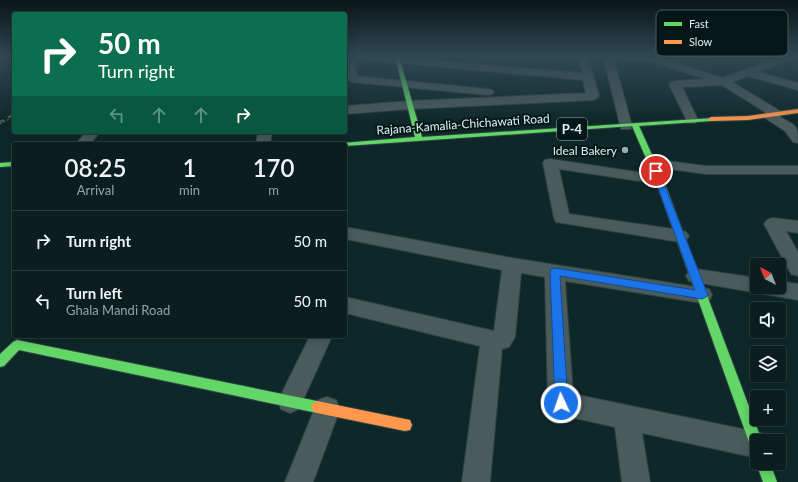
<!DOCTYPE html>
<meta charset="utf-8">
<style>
body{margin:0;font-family:Lato,sans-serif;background:#182b2c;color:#f1f3f6;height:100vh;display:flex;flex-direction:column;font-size:15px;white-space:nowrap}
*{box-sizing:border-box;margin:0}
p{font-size:13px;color:#99a2a4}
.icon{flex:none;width:22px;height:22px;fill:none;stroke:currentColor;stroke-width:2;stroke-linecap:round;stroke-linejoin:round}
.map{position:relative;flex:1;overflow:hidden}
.drawer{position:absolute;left:12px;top:142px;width:335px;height:196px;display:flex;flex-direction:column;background:#0a1e1f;border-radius:4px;box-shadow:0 2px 10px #0003,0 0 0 1px #2a3c3d}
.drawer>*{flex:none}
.guide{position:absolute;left:12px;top:12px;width:335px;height:122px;border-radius:4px;box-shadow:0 2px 10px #0003,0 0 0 1px #2a3c3d;background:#0b6e4f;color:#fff;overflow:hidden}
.needle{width:26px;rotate:318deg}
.controls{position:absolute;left:750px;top:258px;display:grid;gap:8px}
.controls a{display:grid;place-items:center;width:36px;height:36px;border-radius:4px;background:#0a1e1f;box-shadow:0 2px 10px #0003,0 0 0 1px #2a3c3d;font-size:20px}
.pin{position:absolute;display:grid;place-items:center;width:34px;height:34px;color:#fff;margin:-17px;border:2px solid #fff;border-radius:50%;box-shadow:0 1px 4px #0007}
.me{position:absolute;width:44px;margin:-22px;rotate:357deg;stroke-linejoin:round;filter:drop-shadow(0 0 3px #0008)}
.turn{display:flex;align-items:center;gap:14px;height:84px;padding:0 20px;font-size:18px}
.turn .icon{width:52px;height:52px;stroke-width:2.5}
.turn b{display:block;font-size:28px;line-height:34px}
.lanes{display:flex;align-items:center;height:38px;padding:0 20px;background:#0003;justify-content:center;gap:20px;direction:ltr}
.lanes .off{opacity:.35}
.eta{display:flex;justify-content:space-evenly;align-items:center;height:68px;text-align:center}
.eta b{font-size:24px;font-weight:600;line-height:28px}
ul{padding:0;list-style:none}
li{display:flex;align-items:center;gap:12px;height:60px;padding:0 20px;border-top:1px solid #2a3c3d}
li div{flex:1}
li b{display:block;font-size:15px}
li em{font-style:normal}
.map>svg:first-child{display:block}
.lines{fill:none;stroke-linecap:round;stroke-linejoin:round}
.street-casing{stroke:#304243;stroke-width:2}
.fast-casing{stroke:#304243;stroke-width:2}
.slow-casing{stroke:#304243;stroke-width:2}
.path{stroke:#4b5c5d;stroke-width:1.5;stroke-dasharray:2 2;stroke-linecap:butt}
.street{fill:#4a5b5b;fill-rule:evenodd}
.fast{fill:#63d668;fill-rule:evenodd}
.slow{fill:#ff974d;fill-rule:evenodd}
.rail{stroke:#4c5e5e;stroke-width:2;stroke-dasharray:4.5 4.5;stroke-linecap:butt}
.route{fill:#1a73e8;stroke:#114b97}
.poi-dot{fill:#93abac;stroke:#061718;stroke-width:1.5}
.labels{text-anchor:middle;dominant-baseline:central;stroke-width:4;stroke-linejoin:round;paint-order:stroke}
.far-street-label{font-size:12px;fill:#daf1f2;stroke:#061718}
.far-poi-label{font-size:12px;fill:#daf1f2;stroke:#061718;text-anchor:end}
.shield{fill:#061718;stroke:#9ab0b1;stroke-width:1}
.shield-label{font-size:13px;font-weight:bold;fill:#daf1f2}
.key{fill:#061718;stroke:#465859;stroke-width:1}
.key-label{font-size:11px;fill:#daf1f2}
</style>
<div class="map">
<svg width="798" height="482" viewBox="0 0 798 482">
<rect width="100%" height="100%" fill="#0e2829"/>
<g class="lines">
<defs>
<g id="street">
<path d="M345 56H381L582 73 578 56H588L599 96 597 98 593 100 410 109 345 114V106L410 101 586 93 583 80 354 59 357 76 488 89 492 90 494 92 492 94 488 95 352 82 347 79Z"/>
<path d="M593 56H654L723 78 781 56H795L794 58 758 72 798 83V90L748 76 732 82 780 111 782 114 780 117C796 126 798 124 798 143L793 142 785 131 765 118 763 115 765 112 722 85 682 87 698 120 696 123H688L669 84 675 81 705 79 650 61 614 60 632 126 631 129H621L604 59 594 58Z"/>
<path d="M696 56H710L705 59 697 58Z"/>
<path d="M86 132H100L90 144H76Z"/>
<path d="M258 132H272L270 144H256Z"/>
<path d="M550 159 664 176 667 179 664 182 659 184 559 169 569 214 680 230 686 232 689 236 686 240 680 242 556 222 554 218 543 163 545 160Z"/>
<path d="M652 159 706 166H798V174H706L647 166 645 163 647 160Z"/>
<path d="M773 218 798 221V233L786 231 798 252V276L791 274 764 224 767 220Z"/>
<path d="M345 227 512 258 709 289 712 295 709 301 702 303 565 281 573 394 757 432 767 435 769 441H757V458L642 433 650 482H622L615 427 561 415 552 411 548 403 545 277 521 273 515 337 509 347 502 349 490 482H462L480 346 345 313V297L494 331 502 270 345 239Z"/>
<path d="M696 269 757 278V287H779V281L798 284V300L689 281 686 276 689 271Z"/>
<path d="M310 336H332L299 409 290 413 281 409 278 401Z"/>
<path d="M327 397 336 400 340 409 313 482H285L318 400Z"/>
</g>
<g id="fast">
<path d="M395 56H399L422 137 713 118V120L711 121 639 126 663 179 762 441H757V452L752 450 750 445 655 179 632 126 345 146V144H342L343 143 415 137Z"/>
<path d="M14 162V166L0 167V163Z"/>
<path d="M17 340 317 401 321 403 323 407 321 411 317 413 19 350 4 366 0 367V354L13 342Z"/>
<path d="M757 461V463H770L777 482H763L756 463Z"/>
</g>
<g id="slow">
<path d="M798 109V113L748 120 711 121 708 119 711 117 748 116Z"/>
<path d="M317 401 405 419 410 420 412 425 410 430 405 431 317 413 313 411 311 407 313 403Z"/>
</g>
</defs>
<!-- street casing -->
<use href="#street" class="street-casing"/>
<!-- fast casing -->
<use href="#fast" class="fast-casing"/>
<!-- slow casing -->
<use href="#slow" class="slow-casing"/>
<!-- path -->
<path class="path" d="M0 124 14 116"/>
<!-- street -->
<use href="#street" class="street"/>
<!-- fast -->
<use href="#fast" class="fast"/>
<!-- slow -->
<use href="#slow" class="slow"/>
<!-- rail -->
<path class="rail" d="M0 122 14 114"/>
</g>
<!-- sky -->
<linearGradient id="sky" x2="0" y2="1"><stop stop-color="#081617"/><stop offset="0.46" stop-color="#304854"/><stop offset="1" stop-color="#304854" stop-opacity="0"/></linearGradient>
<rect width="798" height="123" fill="url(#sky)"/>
<!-- route -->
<path class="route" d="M653 169H656L659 171 708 295 706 297 702 299 560 276 568 403 566 407 561 409 557 407 555 403 550 272 551 269 555 268 695 290 652 171Z"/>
<!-- markers -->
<circle class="poi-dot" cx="625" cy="150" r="4"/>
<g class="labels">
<!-- far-street labels -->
<g class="far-street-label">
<text transform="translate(463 124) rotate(-4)">Rajana-Kamalia-Chichawati Road</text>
</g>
<!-- far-poi labels -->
<g class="far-poi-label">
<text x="617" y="150">Ideal Bakery</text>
</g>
<!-- shield labels -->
<rect class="shield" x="557" y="118" width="30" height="22" rx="3"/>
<g class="shield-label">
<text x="572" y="129">P-4</text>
</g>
</g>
<!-- legend -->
<rect x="656" y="10" width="132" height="46" rx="6" class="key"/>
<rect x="664" y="22" width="18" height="4" fill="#63d668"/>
<rect x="664" y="40" width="18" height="4" fill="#ff974d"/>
<g class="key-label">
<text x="689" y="28">Fast</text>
<text x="689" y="46">Slow</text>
</g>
</svg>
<div class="controls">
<a><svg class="needle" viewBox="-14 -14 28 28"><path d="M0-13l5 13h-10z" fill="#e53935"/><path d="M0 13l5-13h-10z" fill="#99a2a4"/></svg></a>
<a><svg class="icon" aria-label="sound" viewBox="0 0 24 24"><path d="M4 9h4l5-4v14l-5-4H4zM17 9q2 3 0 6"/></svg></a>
<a><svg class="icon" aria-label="layers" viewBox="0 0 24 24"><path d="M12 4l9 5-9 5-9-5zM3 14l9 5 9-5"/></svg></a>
<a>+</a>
<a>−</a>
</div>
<div class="pin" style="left:656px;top:171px;background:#d93025"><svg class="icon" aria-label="arrive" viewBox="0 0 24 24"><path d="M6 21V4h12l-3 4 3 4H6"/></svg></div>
<svg class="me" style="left:561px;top:403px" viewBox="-20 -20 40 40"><circle r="17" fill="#1a73e8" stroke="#fff" stroke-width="3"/><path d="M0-11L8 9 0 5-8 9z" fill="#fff"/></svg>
<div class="guide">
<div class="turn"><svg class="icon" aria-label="right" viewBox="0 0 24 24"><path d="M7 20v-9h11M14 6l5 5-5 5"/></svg><div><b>50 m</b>Turn right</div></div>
<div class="lanes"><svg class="icon off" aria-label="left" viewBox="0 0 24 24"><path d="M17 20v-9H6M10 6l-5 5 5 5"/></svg><svg class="icon off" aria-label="ahead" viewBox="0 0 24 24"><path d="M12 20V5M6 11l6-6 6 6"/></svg><svg class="icon off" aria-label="ahead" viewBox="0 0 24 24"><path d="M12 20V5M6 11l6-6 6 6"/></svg><svg class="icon" aria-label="right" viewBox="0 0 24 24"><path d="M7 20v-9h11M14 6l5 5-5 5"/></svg></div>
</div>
<section class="drawer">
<div class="eta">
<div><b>08:25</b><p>Arrival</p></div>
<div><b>1</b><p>min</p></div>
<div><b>170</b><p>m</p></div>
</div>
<ul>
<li><svg class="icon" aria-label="right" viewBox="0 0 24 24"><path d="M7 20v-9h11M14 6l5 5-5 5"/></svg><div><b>Turn right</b></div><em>50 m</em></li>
<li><svg class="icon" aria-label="left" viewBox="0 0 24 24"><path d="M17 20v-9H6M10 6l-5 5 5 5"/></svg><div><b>Turn left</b><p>Ghala Mandi Road</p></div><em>50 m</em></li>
</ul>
</section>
</div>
